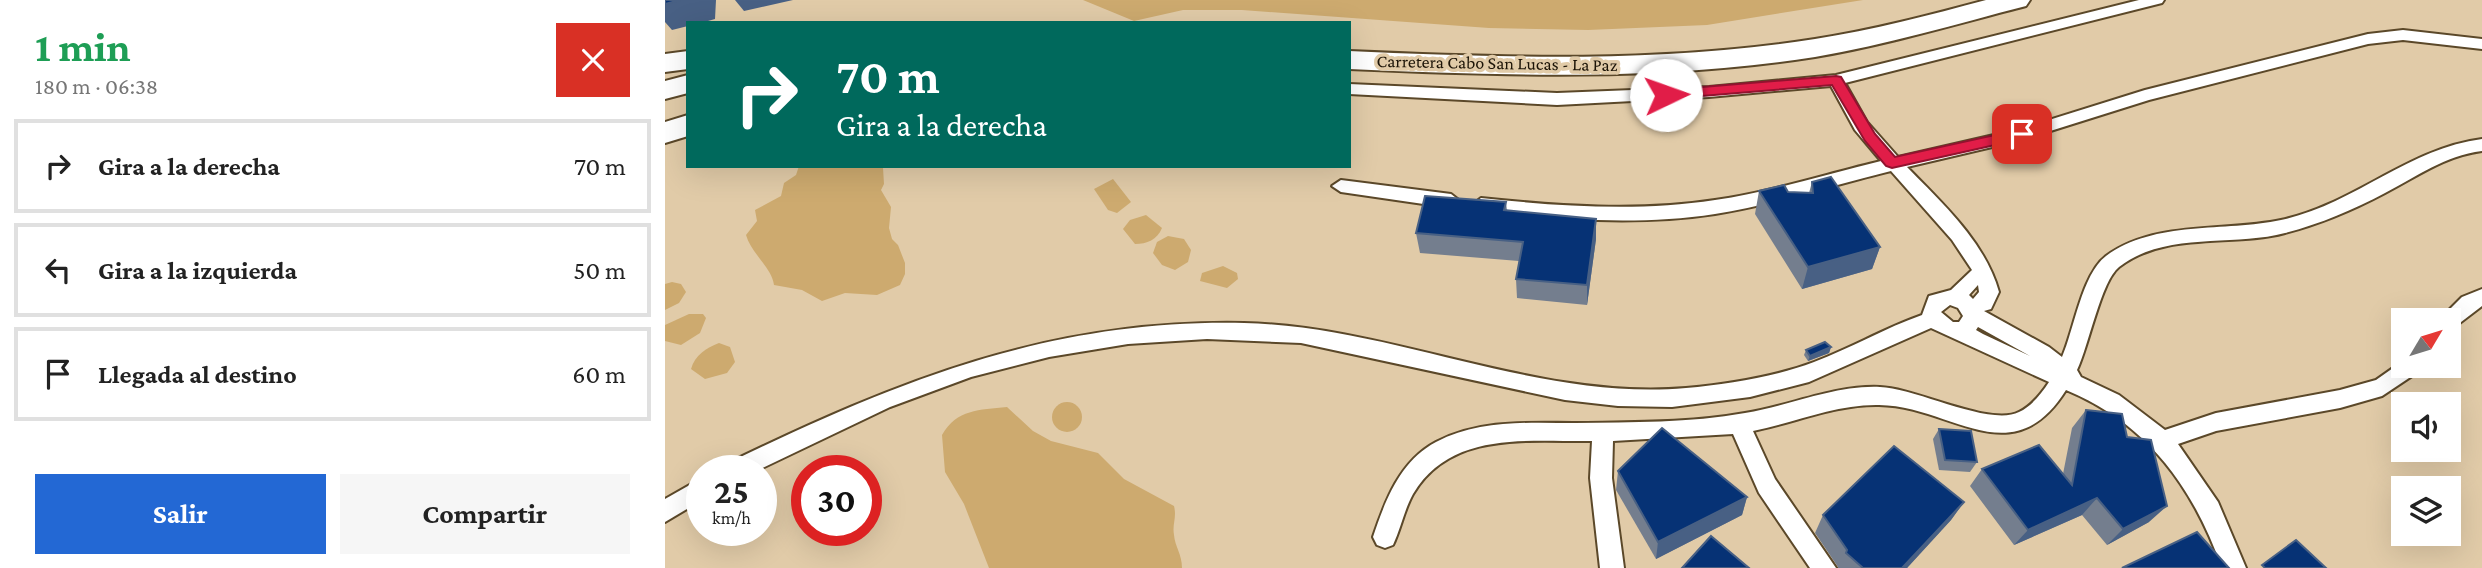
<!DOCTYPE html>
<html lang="es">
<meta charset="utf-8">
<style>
body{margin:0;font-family:"Crimson Pro",serif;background:#f6f6f6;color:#222;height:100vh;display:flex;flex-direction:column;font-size:26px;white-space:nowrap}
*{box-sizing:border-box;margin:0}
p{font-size:23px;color:#767676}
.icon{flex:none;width:38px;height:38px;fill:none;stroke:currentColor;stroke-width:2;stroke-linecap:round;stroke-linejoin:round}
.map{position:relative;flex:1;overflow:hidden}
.panel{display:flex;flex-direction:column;background:#fff;width:665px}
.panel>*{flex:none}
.hud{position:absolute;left:21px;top:21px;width:665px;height:147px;border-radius:0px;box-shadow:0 7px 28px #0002;background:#00695c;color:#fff;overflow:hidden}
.needle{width:46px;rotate:52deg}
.fabs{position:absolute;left:1726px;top:308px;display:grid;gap:14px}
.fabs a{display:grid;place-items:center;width:70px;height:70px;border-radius:0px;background:#fff;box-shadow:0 7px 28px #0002;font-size:35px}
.speed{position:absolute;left:21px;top:455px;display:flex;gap:14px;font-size:35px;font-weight:700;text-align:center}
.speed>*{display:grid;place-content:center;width:91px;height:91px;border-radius:50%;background:#fff;box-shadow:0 7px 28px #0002;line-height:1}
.speed small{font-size:18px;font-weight:400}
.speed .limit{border:10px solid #d22;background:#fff;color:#111}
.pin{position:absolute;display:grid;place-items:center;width:60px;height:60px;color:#fff;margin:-30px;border-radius:14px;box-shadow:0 4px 10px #0006}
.me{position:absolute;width:77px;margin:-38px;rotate:87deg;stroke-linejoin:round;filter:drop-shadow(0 0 5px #0008)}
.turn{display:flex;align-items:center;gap:24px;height:147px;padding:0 35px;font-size:32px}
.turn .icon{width:91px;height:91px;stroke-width:2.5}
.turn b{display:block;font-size:49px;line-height:60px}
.round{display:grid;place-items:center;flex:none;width:74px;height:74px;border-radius:0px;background:#f6f6f6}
.headline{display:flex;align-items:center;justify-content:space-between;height:119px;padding:0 35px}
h1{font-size:42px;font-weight:700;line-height:52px;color:#1e9e55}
.primary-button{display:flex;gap:14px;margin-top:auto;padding:14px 35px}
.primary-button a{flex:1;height:80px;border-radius:0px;background:#2368d4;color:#fff;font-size:28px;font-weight:700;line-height:80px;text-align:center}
.primary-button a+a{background:#f6f6f6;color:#222}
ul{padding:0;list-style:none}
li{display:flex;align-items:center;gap:21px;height:94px;margin:0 14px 10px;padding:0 21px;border:4px solid #e0e0e0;border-radius:0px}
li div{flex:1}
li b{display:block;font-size:26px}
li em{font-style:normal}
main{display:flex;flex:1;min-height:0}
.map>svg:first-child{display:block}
.green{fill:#cdaa6f}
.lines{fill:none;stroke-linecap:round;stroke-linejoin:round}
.minor-casing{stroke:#5b4829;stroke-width:4}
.trunk-casing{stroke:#5b4829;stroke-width:4}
.minor{fill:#fff;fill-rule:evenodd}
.trunk{fill:#fff;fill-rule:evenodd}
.wall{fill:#747e8e}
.shaded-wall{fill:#486084}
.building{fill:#063275;stroke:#486084;stroke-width:2}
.route{fill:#e11d48;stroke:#92132f;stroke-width:2}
.labels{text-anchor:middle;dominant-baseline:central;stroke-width:7;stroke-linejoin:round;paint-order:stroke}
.street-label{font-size:18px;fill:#1c1407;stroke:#e1cba8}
</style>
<main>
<section class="panel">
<div class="headline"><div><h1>1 min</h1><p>180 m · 06:38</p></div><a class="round" style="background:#d93025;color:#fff"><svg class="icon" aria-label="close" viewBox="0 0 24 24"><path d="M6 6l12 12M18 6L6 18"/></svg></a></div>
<ul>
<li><svg class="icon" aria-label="right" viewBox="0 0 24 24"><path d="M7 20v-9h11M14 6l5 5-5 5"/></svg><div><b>Gira a la derecha</b></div><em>70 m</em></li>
<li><svg class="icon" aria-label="left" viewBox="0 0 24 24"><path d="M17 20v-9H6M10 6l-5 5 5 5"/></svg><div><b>Gira a la izquierda</b></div><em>50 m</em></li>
<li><svg class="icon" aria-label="arrive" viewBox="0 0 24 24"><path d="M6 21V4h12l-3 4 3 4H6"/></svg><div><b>Llegada al destino</b></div><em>60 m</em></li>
</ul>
<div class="primary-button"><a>Salir</a><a>Compartir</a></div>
</section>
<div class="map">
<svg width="1817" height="568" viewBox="0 0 1817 568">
<rect width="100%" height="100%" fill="#e1cba8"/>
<!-- green -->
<g class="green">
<path d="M418 0H1198L1042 25 923 30 824 28 577 10H518L469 21Z"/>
<path d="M134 166 218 168 219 184 216 190 226 207 224 228 227 239 233 245 240 263V274L235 285 212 295 180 293 157 301 137 290 109 285C107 268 86 253 81 235L92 221 90 210 116 196 119 183 131 175Z"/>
<path d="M448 179 466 202 452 213 443 210 429 189Z"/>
<path d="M481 215 497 228C492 240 482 244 470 244L458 229 465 220Z"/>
<path d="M503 236 519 239 526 250 523 262 510 270 497 265 488 253 492 242Z"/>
<path d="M558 266 572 273 573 279 562 288 535 281 537 273Z"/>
<path d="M7 282 16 284 21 292 14 303 0 310V284Z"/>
<path d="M24 314H38L41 318 35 333 16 345 0 341V325Z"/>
<path d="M54 343 65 347 70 362 62 373 40 379 26 369C30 355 41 348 54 343Z"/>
<circle cx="402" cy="417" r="15"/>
<path d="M342 407 368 431 386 441 433 453 459 479 509 506C512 518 507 524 509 535 510 547 517 554 517 568H324L299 504 280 472 277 435C292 409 314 410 342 407Z"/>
</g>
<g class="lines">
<defs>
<g id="minor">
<path d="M1474 0H1499L1497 3 1180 83 1202 122 1233 157 1355 129 1480 90 1703 34 1738 30 1817 39V49L1738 40 1703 44 1484 100 1357 140 1242 167C1278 204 1320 242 1334 292L1326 309 1319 311 1384 347 1397 357C1409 330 1417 274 1441 256 1490 220 1560 232 1616 220 1688 205 1744 148 1817 139V151C1779 156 1753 176 1720 193 1688 210 1655 224 1620 233 1568 247 1500 231 1454 267 1436 281 1424 345 1412 370L1416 377 1454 395 1500 430 1551 413 1675 390 1711 380 1738 361V366H1756L1753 372 1717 396 1675 408 1551 431 1513 444 1553 502 1581 568H1557C1528 487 1483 424 1401 390 1347 476 1287 406 1214 405 1171 404 1129 423 1088 431L1110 479 1171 568H1145L1094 493 1068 434 948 441 947 478 959 568H935L925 478 927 441C864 442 786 430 748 494 739 510 736 528 728 545L720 548 712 545 708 537C720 501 735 461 771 442 815 419 863 423 911 423 967 422 1025 423 1080 413 1125 406 1169 385 1215 387 1251 388 1325 427 1354 412 1367 406 1376 394 1384 382L1266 328 1144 382 1085 397 1007 407 953 406 900 400 636 343 542 339 463 344 384 357 306 377 225 407 91 471H58L61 464C232 381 384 319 579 323 728 326 870 401 1021 388 1064 384 1109 377 1149 362 1186 348 1220 328 1257 315L1264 296 1286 290 1307 270 1287 240 1226 171C1168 185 1108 205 1050 214 972 226 893 219 816 212L807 205 816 198C893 206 973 212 1050 200 1106 192 1161 174 1216 161L1190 130 1166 86 1044 97 892 105 684 94V84L892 93 1044 87 1171 75ZM1313 285 1314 292 1308 299 1304 295ZM1285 305 1293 308 1298 316 1294 322H1288L1276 312ZM1313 327 1365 356 1318 334 1311 330Z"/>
<path d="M676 180 786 194 795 201 786 208 676 192 667 186Z"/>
<path d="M1817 289V306L1783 332V320L1776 318 1797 297Z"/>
<path d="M37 478V500L0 522V499Z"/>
</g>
<g id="trunk">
<path d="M1321 0H1365L1361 6C1291 24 1221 45 1150 57 996 81 840 76 684 69V51C840 58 996 63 1150 39 1208 30 1265 15 1321 0Z"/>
<path d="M23 51V69L0 72V54Z"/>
<path d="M23 75V93L0 99V81Z"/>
<path d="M23 115V136L0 143V122Z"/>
</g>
</defs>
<!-- minor casing -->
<use href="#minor" class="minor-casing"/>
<!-- trunk casing -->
<use href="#trunk" class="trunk-casing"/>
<!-- minor -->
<use href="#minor" class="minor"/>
<!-- trunk -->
<use href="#trunk" class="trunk"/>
</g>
<!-- wall -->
<g class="wall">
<path d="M1147 182 1215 247 1207 269 1137 289 1090 214 1094 191 1144 193Z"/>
<path d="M841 202 842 211 931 219V239L922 305 852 298 851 279 854 261 755 253 751 233Z"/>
<path d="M1166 347 1164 353 1143 361 1139 355 1141 350Z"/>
<path d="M1421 410 1484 522 1442 545 1417 515 1349 545 1305 486 1317 469 1398 474 1407 428Z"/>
<path d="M1274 429 1312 462 1305 472 1274 470 1268 439Z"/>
<path d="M953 471 1082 497 1077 515 991 559 951 490Z"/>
<path d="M1299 502 1286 520 1242 568H1173V567L1150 533 1158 515Z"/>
</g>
<!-- shaded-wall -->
<g class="shaded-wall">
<path d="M15 0H51L50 19 36 23H23V26L7 30 0 22V4Z"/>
<path d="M70 0H128L79 11Z"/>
<path d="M931 219V239L922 305V285Z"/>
<path d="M1215 247 1207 269 1137 289 1143 267Z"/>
<path d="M1166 347 1164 353 1143 361 1145 356Z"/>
<path d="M1082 497 1077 515 991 559 993 542Z"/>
<path d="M1432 498 1417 515 1349 545 1363 530Z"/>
<path d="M1299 502 1286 520 1242 568H1237Z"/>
<path d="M1502 506 1484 522 1442 545 1458 529Z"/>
</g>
<!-- building -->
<g class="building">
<path d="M0 0H15L0 4Z"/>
<path d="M1166 177 1215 247 1143 267 1094 191 1119 185 1123 192 1148 193 1147 182Z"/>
<path d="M760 196 841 202 839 210 931 219 922 285 851 279 858 242 751 233Z"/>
<path d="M1160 342 1166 347 1145 356 1141 350Z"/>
<path d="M1421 410 1457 414 1462 437 1486 440 1502 506 1458 529 1432 498 1363 530 1317 469 1374 445 1407 485Z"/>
<path d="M997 428 1082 497 993 542 953 471Z"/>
<path d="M1274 429 1306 431 1312 462 1280 460Z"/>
<path d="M1229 446 1299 502 1237 568H1198L1181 553 1182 550 1158 515Z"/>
<path d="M1532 532 1564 568H1457Z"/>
<path d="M1046 536 1084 568H1017Z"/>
<path d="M1631 540 1661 568H1600L1597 565Z"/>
</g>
<!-- route -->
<path class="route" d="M1171 76 1176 77 1210 134 1230 157 1357 129 1364 134 1357 139 1227 168 1221 166 1200 141 1167 85 1001 99 994 95 1001 90Z"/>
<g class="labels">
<!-- street labels -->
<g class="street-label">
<text transform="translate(832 63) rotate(1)">Carretera Cabo San Lucas - La Paz</text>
</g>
</g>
</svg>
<div class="fabs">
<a><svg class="needle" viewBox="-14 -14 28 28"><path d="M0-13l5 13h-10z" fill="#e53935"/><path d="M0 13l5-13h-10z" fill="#767676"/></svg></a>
<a><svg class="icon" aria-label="sound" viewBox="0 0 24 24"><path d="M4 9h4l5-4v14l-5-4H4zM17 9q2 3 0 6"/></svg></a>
<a><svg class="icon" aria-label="layers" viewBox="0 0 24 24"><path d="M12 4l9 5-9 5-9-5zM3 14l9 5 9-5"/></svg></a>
</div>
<div class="speed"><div>25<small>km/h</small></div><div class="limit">30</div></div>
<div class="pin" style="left:1357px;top:134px;background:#d93025"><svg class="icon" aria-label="arrive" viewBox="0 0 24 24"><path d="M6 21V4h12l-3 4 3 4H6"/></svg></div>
<svg class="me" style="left:1001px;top:95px" viewBox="-20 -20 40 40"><circle r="19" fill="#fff"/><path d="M0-13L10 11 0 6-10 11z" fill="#e11d48"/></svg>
<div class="hud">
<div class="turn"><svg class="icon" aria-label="right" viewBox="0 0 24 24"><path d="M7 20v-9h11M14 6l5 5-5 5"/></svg><div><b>70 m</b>Gira a la derecha</div></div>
</div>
</div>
</main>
